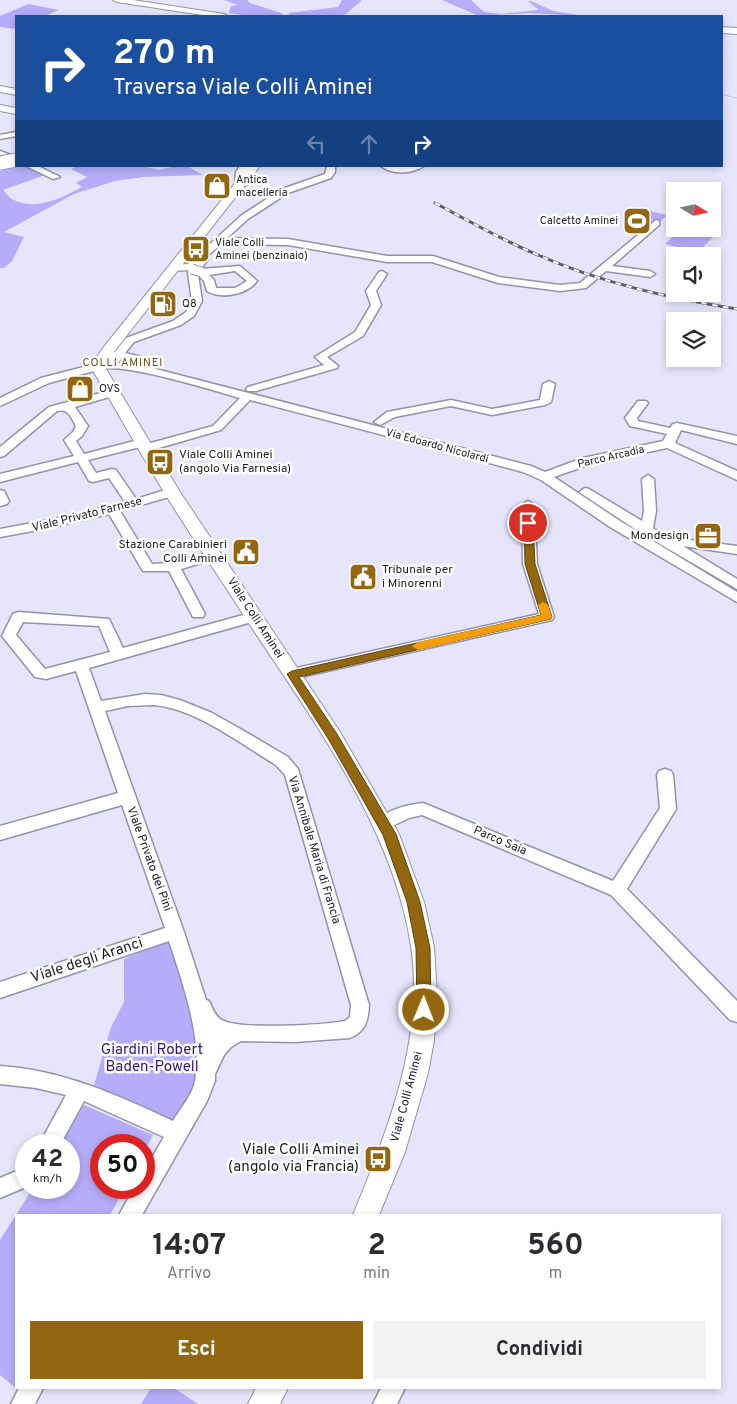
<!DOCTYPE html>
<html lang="it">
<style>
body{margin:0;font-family:Overpass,sans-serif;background:#f2f2f3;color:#2b2b33;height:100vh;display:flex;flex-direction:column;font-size:19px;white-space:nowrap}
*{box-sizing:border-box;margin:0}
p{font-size:16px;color:#7c7c81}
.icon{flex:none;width:28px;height:28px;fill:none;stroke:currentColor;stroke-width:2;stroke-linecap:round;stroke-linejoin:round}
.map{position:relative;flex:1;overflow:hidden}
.sheet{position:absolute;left:15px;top:1214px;width:706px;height:175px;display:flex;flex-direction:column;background:#fff;border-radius:0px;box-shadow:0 2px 8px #0003}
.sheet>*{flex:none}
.hud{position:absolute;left:15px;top:15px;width:708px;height:152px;border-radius:0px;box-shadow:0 2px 8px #0003;background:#1a4fa0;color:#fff;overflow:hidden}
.needle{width:32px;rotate:100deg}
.buttons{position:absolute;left:666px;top:182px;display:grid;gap:10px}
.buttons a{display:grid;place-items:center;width:55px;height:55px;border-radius:0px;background:#fff;box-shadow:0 2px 8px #0003;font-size:25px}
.speed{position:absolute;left:15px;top:1134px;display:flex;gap:10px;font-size:25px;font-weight:700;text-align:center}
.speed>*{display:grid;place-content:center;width:65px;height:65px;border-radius:50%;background:#fff;box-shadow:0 2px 8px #0003;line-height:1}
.speed small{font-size:12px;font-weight:400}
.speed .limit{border:8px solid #d22;background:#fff;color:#111}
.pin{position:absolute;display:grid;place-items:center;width:42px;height:42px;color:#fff;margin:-21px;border:2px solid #fff;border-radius:50%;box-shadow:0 1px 5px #0007}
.me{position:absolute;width:55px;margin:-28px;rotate:1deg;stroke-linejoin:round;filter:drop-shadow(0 0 4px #0008)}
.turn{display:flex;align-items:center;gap:18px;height:105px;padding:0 15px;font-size:22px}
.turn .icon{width:65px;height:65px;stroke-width:2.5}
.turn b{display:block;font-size:35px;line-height:42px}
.lanes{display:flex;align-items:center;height:48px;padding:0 15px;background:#0003;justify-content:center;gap:25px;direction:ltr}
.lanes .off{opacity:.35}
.eta{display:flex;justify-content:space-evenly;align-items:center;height:85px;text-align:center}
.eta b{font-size:30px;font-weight:700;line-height:35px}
.action{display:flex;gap:10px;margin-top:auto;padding:10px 15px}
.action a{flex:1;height:58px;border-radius:0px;background:#926710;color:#fff;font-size:20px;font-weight:700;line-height:58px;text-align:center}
.action a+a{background:#f2f2f3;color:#2b2b33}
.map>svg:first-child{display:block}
.green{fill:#b5adf9}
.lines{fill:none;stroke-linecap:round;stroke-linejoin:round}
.stream{stroke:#c6c2f8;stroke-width:1}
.minor-casing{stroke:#9392ac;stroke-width:3}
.major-casing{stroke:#9392ac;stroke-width:2}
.highway-casing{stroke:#9392ac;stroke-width:3}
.minor{fill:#fff;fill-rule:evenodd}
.major{fill:#fff;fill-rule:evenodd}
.highway{fill:#fff;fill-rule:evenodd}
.rail-casing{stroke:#5e5d6b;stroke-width:3}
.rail{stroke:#fff;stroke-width:2;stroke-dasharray:5.5;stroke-linecap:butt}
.minor-bridge-casing{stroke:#9392ac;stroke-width:11;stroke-linecap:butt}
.highway-bridge-casing{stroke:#9392ac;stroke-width:15;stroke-linecap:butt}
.minor-bridge{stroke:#fff;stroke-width:9}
.highway-bridge{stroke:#fff;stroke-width:13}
.route{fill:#926710;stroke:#5f430a}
.slow{fill:#f59e0b}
.labels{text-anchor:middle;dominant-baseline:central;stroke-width:5;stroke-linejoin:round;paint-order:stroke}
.far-poi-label{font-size:11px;fill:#1c1b25;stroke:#fff;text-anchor:start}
.far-neighbourhood-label{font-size:11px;letter-spacing:1px;fill:#694b14;stroke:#fff}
.far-street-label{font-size:11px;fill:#1c1b25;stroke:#fff}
.poi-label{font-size:12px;fill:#1c1b25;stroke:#fff;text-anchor:start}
.street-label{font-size:12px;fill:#1c1b25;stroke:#fff}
.near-street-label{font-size:15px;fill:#1c1b25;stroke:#fff}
.near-park-label{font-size:15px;fill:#34157a;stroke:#fff}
.near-poi-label{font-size:15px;fill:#1c1b25;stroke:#fff;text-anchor:end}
</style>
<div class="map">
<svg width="737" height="1404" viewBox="0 0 737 1404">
<rect width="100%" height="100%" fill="#e6e5fc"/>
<!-- green -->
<g class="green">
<path d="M224 0H247L250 3 281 13 284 16H249L229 13 231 6 238 5Z"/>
<path d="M342 0H362L346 14 337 16H291L288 13 338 7Z"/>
<path d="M442 0H471L484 12 500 14 539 10 528 1H531L553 11 582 16 528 13 479 16Z"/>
<path d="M28 4 59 10 45 16H16V29L0 27V16Z"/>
<path d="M0 165 26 166 45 175 3 190C6 193 10 199 14 200 37 211 62 198 82 187L76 183 87 177 71 169 77 166H141L160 170 175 166H187L203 175 143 177 115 181 74 194 4 232 24 237 12 261 4 268H0Z"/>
<path d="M638 208 667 215 660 222 653 220 645 228 622 222Z"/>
<path d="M681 229H691L715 235 698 252 665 244Z"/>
<path d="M173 938 201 1044 197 1081 174 1121 94 1085 111 1027 124 1002V959Z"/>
<path d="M84 1105 153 1135 144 1152V1145H101V1188H125L110 1215H16L17 1389 0 1375V1240L33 1188H69V1145H59Z"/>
<path d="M151 1388H174L198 1404H141Z"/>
</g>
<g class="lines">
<!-- stream -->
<path class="stream" d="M721 94 737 98"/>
<defs>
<g id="minor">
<path d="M16 132V136L0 139V135Z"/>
<path d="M0 151 16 157V162L0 156Z"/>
<path d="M26 166H38L60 177 53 179Z"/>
<path d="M327 166H335V172L331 178 288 193 248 219 227 238 288 239 387 256H433L499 277 560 285 580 283 656 220 659 221V225L612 266 650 271 655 274 650 277 606 271 586 288 560 291 498 283 432 262H387L288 245 221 244 206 257 208 259 201 269 240 266 257 281C248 294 222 300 207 291L204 281 198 275 202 301 194 316 181 325 134 342 125 353 159 361 160 363 159 365 155 366 121 359 118 363 148 367 531 466 545 472 583 458 663 441 667 434 630 426 625 418 638 401H646L648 403 637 418 638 421 670 428 673 424 677 423 737 436V444L681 430 675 443 737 471V480L667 448 591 464 554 477 620 521 737 592V602L610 527 541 480 523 472 250 400 221 430 145 452 141 451 140 447 88 460 96 473 112 469 116 470 136 499 172 488 176 489 178 492 176 495 120 511 152 564 172 563 213 551 218 552 220 555 218 558 181 569 205 614 203 617H193L169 571H143L109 514 44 529 0 537V529L65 517 125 502 109 478 93 482 89 481 78 462 0 482V474L74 456 64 440 73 432 76 426C71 417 68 408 57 411L4 456 0 457V447L49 407 112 390 116 391 118 393 116 395 75 407 88 426 82 436 76 441 84 454 142 439 146 440 147 444 213 426 240 398C215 391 116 360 98 370L49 383 0 406V398L41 378 91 365 101 361 108 362 110 358 106 355 107 353 115 352 126 338 173 321 186 312 192 301 188 273 191 269C184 271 178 271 171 269V265L188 264 242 215 282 189 325 174ZM235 271 247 281 235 288H216L214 280 209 275Z"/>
<path d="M381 166H424C412 174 392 175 381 166Z"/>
<path d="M382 271 387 274 376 291 381 305 363 336 327 357 338 366 337 368 256 391H248L246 389 248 387 324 365 315 357 355 332 371 305 366 291 379 272Z"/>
<path d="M549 381 555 384 551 402 545 405 492 415 451 406 395 417 380 425 374 422 387 412 451 400 492 409 540 400 543 384Z"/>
<path d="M648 475 654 479 656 511 653 528 667 537 737 546V554L683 546 737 579V589L641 533 579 492 585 488 589 489 642 521 644 511 642 479Z"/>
<path d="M0 490 4 491 9 501 7 504 0 506Z"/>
<path d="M528 501 534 505 537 564 554 617 552 620 292 679 287 678 285 674 287 670 292 669 539 614 523 564 522 505Z"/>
<path d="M18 612 109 619 123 648 254 612 259 614 261 617 259 620 89 668 101 701 145 694 161 695 180 700 212 713 244 731 288 757 298 769 369 1005C368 1021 366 1031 350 1038L295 1042 241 1041 231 1047 224 1055 215 1074V1081L207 1101 142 1215H119L134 1188H144V1171L164 1137 84 1101 60 1145H39L66 1095 36 1088 0 1084V1066C63 1070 117 1095 173 1121 180 1109 193 1094 195 1081 203 1039 182 981 169 941L0 998V982L165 928 122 805 0 840V826L118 793 76 671 46 679 35 677 2 636 13 614ZM23 622 99 626 110 652 45 669 16 635ZM153 705C195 708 241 744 276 765L285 775 351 1005 350 1017 345 1021C324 1025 238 1030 222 1020 215 1017 212 1007 209 1001L206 1000 184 932 105 711 128 706Z"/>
<path d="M665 769 671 771 673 775 676 809 627 889 737 1001V1022L730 1020 611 895 422 815 409 818 384 830 378 829 376 824C384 809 408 805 423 803L613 881 660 808 657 775 659 771Z"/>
<path d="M26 1167V1187L0 1198V1178Z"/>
<path d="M19 1388H43L35 1404H11Z"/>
<path d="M381 1388H405L397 1404H373Z"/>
</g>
<g id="major">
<path d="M113 0H133L224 14 228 16H209L117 2Z"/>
<path d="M721 27 737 28V34L721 33Z"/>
<path d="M0 86 16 89V95L0 92Z"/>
<path d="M0 105 16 108V114L0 111Z"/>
<path d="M249 166H260L113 353 107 363 106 369 180 492 340 732 399 834 424 902 434 947 437 995 434 1040 428 1073 405 1152 379 1215H353C387 1132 425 1038 411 946 393 826 311 718 246 619 219 576 190 535 164 492 139 451 116 410 92 369L93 363 103 348Z"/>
<path d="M256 1388H288L280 1404H248Z"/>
</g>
<path id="highway" d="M240 166H252L248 172 247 184 241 188 235 184 236 172Z"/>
</defs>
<!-- minor casing -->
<use href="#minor" class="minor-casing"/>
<!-- major casing -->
<use href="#major" class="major-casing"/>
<!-- highway casing -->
<use href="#highway" class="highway-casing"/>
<!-- minor -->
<use href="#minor" class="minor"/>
<!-- major -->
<use href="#major" class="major"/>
<!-- highway -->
<use href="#highway" class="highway"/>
<defs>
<path id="rail" d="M435 203C469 221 502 240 538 255 601 283 669 298 737 309"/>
</defs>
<!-- rail casing -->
<use href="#rail" class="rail-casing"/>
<!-- rail -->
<use href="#rail" class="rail"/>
<defs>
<path id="minor-bridge" d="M192 269 201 272"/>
<path id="highway-bridge" d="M0 163 16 160"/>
</defs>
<!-- minor-bridge casing -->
<use href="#minor-bridge" class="minor-bridge-casing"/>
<!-- highway-bridge casing -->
<use href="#highway-bridge" class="highway-bridge-casing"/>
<!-- minor-bridge -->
<use href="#minor-bridge" class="minor-bridge"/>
<!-- highway-bridge -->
<use href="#highway-bridge" class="highway-bridge"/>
</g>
<!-- route -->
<path class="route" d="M528 520 533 523 535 564 552 617 551 619 299 677 337 734 396 834 420 902 430 948 431 1010 429 1014 424 1016 419 1014 417 1010 416 948 407 902 383 835 329 740 287 674 292 671 541 615 525 564 524 523Z"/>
<!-- slow -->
<path class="slow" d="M543 602 548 605 552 617 551 619 418 650 412 646 418 642 541 615 538 605Z"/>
<!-- icons -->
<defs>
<symbol id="shop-square" viewBox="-11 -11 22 22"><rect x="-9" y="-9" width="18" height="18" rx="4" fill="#926710" stroke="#fff"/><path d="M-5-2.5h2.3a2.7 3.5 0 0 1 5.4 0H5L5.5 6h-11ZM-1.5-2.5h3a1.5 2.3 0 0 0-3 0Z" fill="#fff"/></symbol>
<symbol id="stadium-square" viewBox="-11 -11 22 22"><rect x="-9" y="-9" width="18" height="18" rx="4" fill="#926710" stroke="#fff"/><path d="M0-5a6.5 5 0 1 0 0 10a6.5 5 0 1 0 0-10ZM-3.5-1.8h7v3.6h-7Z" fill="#fff"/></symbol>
<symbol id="bus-square" viewBox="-11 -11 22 22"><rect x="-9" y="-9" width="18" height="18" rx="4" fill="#926710" stroke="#fff"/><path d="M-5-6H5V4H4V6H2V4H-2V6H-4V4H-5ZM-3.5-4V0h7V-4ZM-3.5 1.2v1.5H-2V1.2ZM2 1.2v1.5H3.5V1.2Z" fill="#fff"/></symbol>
<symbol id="fuel-square" viewBox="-11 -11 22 22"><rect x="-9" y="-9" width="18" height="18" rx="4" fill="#926710" stroke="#fff"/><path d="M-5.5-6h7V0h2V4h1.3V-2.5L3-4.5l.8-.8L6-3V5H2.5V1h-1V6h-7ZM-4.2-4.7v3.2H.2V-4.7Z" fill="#fff"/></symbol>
<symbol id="office-square" viewBox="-11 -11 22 22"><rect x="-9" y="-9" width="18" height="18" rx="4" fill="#926710" stroke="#fff"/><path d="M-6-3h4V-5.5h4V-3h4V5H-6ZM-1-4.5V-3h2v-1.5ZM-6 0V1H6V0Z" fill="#fff"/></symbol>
<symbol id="civic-square" viewBox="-11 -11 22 22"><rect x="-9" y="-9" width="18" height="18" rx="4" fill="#926710" stroke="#fff"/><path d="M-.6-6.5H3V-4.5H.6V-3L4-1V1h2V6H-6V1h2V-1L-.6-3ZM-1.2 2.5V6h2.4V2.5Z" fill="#fff"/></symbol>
</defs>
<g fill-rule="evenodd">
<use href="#shop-square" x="201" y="170" width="32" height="32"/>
<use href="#stadium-square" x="621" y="205" width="32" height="32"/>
<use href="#bus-square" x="180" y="233" width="32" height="32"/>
<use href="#fuel-square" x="147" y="288" width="32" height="32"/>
<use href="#shop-square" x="64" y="373" width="32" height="32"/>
<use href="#bus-square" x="144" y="446" width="32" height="32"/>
<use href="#office-square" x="692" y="520" width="32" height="32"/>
<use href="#civic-square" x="230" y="536" width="32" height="32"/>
<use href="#civic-square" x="347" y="561" width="32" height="32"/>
<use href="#bus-square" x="362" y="1143" width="32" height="32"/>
</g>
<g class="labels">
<!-- far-poi labels -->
<g class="far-poi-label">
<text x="236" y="180">Antica<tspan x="236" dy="13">macelleria</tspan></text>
<text x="618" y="221" text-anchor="end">Calcetto Aminei</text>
<text x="215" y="243">Viale Colli<tspan x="215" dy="13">Aminei (benzinaio)</tspan></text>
<text x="182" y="304">Q8</text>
<text x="99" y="389">OVS</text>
</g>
<!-- far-neighbourhood labels -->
<g class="far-neighbourhood-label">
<text x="123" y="363">COLLI AMINEI</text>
</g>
<!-- far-street labels -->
<g class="far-street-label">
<text transform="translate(437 446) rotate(15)">Via Edoardo Nicolardi</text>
<text transform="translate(611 457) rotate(-13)">Parco Arcadia</text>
</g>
<!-- poi labels -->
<g class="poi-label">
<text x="179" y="455">Viale Colli Aminei<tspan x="179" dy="14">(angolo Via Farnesia)</tspan></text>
<text x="689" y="536" text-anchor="end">Mondesign</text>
<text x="227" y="545" text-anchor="end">Stazione Carabinieri<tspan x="227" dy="14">Colli Aminei</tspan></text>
<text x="382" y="570">Tribunale per<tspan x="382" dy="14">i Minorenni</tspan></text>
</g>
<!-- street labels -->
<g class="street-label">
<text transform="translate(87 515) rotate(-14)">Viale Privato Farnese</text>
<text transform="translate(255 618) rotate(57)">Viale Colli Aminei</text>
<text transform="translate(500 841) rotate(23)">Parco Saia</text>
<text transform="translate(314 850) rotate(73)">Via Annibale Maria di Francia</text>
<text transform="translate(149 859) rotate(70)">Viale Privato dei Pini</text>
<text transform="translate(407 1097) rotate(-75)">Viale Colli Aminei</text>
</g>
<!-- near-street labels -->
<g class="near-street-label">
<text transform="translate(87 961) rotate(-18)">Viale degli Aranci</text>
</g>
<!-- near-park labels -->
<g class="near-park-label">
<text x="152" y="1050">Giardini Robert<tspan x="152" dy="17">Baden-Powell</tspan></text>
</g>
<!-- near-poi labels -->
<g class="near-poi-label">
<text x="359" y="1150">Viale Colli Aminei<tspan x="359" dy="17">(angolo via Francia)</tspan></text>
</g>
</g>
</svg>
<div class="buttons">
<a><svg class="needle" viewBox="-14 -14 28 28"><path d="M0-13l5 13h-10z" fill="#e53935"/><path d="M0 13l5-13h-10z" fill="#7c7c81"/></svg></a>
<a><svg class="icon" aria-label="sound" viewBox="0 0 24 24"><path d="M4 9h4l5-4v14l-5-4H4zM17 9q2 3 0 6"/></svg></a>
<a><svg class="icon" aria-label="layers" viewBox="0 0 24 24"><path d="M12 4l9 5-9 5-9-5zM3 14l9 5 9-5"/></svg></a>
</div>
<div class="speed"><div>42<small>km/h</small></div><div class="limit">50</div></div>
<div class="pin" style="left:528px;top:523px;background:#d93025"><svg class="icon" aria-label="arrive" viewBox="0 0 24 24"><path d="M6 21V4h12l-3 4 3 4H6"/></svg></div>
<svg class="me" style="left:424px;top:1010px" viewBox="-20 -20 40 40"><circle r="17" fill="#926710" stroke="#fff" stroke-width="3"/><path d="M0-11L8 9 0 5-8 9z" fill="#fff"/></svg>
<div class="hud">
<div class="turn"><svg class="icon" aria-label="right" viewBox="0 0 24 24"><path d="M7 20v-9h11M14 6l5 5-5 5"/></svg><div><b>270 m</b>Traversa Viale Colli Aminei</div></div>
<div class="lanes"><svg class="icon off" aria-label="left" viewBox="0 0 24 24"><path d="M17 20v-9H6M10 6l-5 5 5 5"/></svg><svg class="icon off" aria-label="ahead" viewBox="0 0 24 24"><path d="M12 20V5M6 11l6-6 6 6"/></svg><svg class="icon" aria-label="right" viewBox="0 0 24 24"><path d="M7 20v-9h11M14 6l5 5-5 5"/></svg></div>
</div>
<section class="sheet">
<div class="eta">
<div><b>14:07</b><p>Arrivo</p></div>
<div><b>2</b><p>min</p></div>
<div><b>560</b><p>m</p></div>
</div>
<div class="action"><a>Esci</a><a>Condividi</a></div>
</section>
</div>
